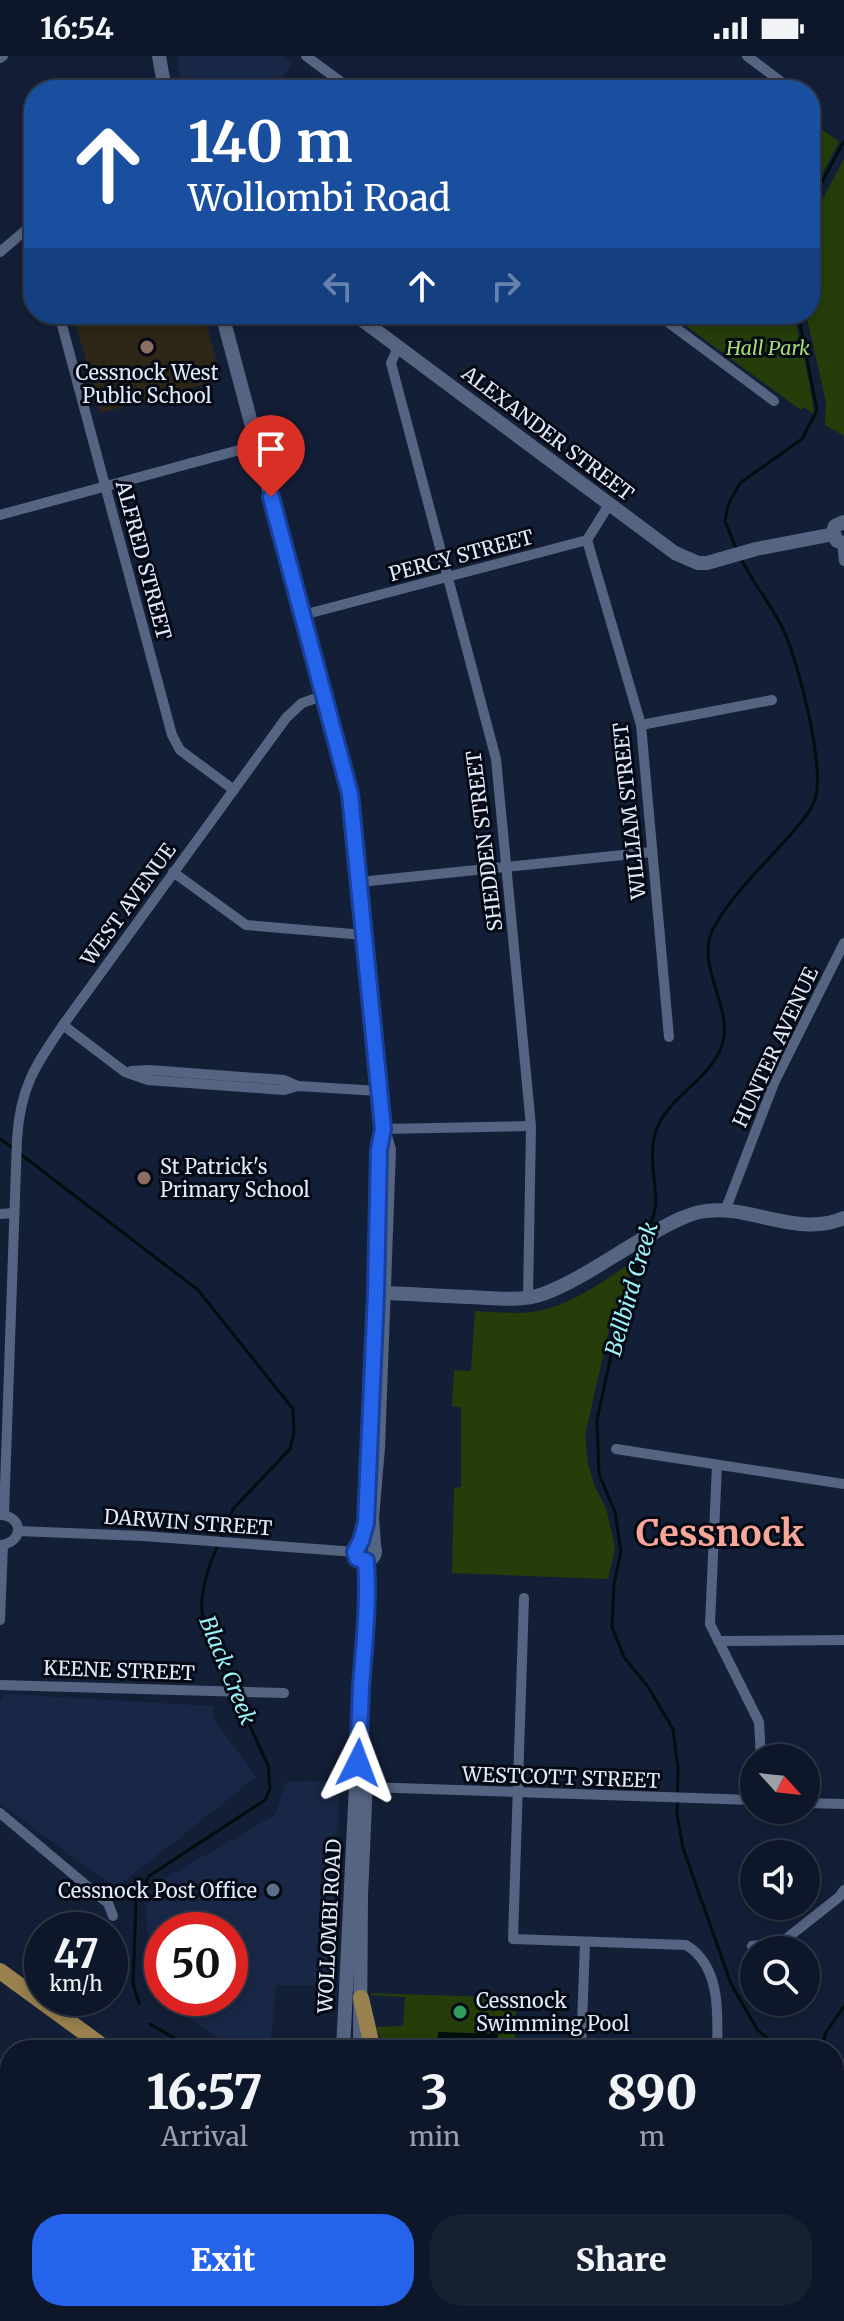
<!DOCTYPE html>
<style>
body{margin:0;font-family:Merriweather,serif;background:#172031;color:#f1f3f6;height:100vh;display:flex;flex-direction:column;font-size:30px;white-space:nowrap}
*{box-sizing:border-box;margin:0}
p{font-size:26px;color:#9b9fa8}
.icon{flex:none;width:44px;height:44px;fill:none;stroke:currentColor;stroke-width:2;stroke-linecap:round;stroke-linejoin:round}
.map{position:relative;flex:1;overflow:hidden}
.details{position:absolute;left:0px;top:1984px;width:844px;height:282px;display:flex;flex-direction:column;background:#0e1729;border-radius:32px 32px 0 0;box-shadow:0 4px 12px #0003,0 0 0 2px #2e3646}
.details>*{flex:none}
.guide{position:absolute;left:24px;top:24px;width:796px;height:244px;border-radius:32px;box-shadow:0 4px 12px #0003,0 0 0 2px #2e3646;background:#1a4fa0;color:#fff;overflow:hidden}
.needle{width:52px;rotate:117deg}
.controls{position:absolute;left:740px;top:1688px;display:grid;gap:16px}
.controls a{display:grid;place-items:center;width:80px;height:80px;border-radius:50%;background:#0e1729;box-shadow:0 4px 12px #0003,0 0 0 2px #2e3646;font-size:40px}
.speed{position:absolute;left:24px;top:1856px;display:flex;gap:16px;font-size:40px;font-weight:700;text-align:center}
.speed>*{display:grid;place-content:center;width:104px;height:104px;border-radius:50%;background:#0e1729;box-shadow:0 4px 12px #0003,0 0 0 2px #2e3646;line-height:1}
.speed small{font-size:20px;font-weight:400}
.speed .limit{border:12px solid #d22;background:#fff;color:#111}
.pin{position:absolute;display:grid;place-items:center;width:68px;height:68px;color:#fff;margin:-82px -34px;border-radius:50% 50% 50% 0;rotate:-45deg;box-shadow:0 0 8px #0007}
.pin .icon{rotate:45deg}
.me{position:absolute;width:88px;margin:-44px;rotate:3deg;stroke-linejoin:round;filter:drop-shadow(0 0 6px #0008)}
.turn{display:flex;align-items:center;gap:28px;height:168px;padding:0 32px;font-size:36px}
.turn .icon{width:104px;height:104px;stroke-width:2.5}
.turn b{display:block;font-size:56px;line-height:68px}
.lanes{display:flex;align-items:center;height:76px;padding:0 32px;background:#0003;justify-content:center;gap:40px;direction:ltr}
.lanes .off{opacity:.35}
.eta{display:flex;justify-content:space-evenly;align-items:center;height:136px;text-align:center}
.eta b{font-size:48px;font-weight:800;line-height:56px}
.button{display:flex;gap:16px;margin-top:auto;padding:16px 32px}
.button a{flex:1;height:92px;border-radius:32px;background:#2563eb;color:#fff;font-size:32px;font-weight:800;line-height:92px;text-align:center}
.button a+a{background:#172031;color:#f1f3f6}
.status{display:flex;justify-content:space-between;align-items:center;height:56px;padding:0 40px;background:#0e1729;direction:ltr}
.status svg{height:22px;fill:currentColor}
.map>svg:first-child{display:block}
.built{fill:#192746;fill-rule:evenodd}
.education{fill:#2e2616}
.green{fill:#253e09}
.water{fill:#010e0f}
.lines{fill:none;stroke-linecap:round;stroke-linejoin:round}
.stream{stroke:#010e0f;stroke-width:3}
.street{stroke:#556481;stroke-width:10}
.secondary{stroke:#556481;stroke-width:14}
.primary{stroke:#9a824f;stroke-width:16}
.route-casing{stroke:#184099;stroke-width:20}
.route{stroke:#2563eb;stroke-width:14}
.education-dot{fill:#8d6e63;stroke:#050914;stroke-width:3}
.service-dot{fill:#5c6f8a;stroke:#050914;stroke-width:3}
.leisure-dot{fill:#2e9e5b;stroke:#050914;stroke-width:3}
.labels{text-anchor:middle;dominant-baseline:central;stroke-width:6;stroke-linejoin:round;paint-order:stroke}
.park-label{font-size:20px;font-style:italic;fill:#a6db77;stroke:#050914}
.poi-label{font-size:20px;fill:#e1eafb;stroke:#050914;text-anchor:start}
.street-label{font-size:20px;fill:#e1eafb;stroke:#050914}
.water-label{font-size:22px;font-style:italic;fill:#9bf3f9;stroke:#050914}
.town-label{font-size:36px;font-weight:bold;fill:#f8a698;stroke:#050914}
</style>
<div class="status"><b>16:54</b><svg viewBox="0 0 49 12"><path d="M0 12V9h3v3zM5 12V6h3v6zM10 12V3h3v9zM15 12V0h3v12zM26 1h20v11H26zM47 4h2v5h-2z"/></svg></div>
<div class="map">
<svg width="844" height="2265" viewBox="0 0 844 2265">
<rect width="100%" height="100%" fill="#131f37"/>
<!-- built -->
<g class="built">
<path d="M179 0H282L292 8 272 34H183L177 3Z"/>
<path d="M4 1638 213 1650V1662L256 1721 112 1835 103 1823 0 1747V1645Z"/>
<path d="M340 1724 330 1930 276 1929 270 1994H235L152 1936 146 1854 152 1835 167 1821 275 1759 286 1726ZM162 1874H230V1942H162Z"/>
<path d="M319 2256H456L453 2265H318Z"/>
</g>
<!-- education -->
<path class="education" d="M73 258H204L221 324 100 357Z"/>
<!-- green -->
<g class="green">
<path d="M810 64 839 86 810 140Z"/>
<path d="M844 103V380L825 369 826 346 806 258H810V167Z"/>
<path d="M670 258H794L809 326 814 358 804 351 801 354Z"/>
<path d="M637 1203 610 1269 585 1379 588 1408 595 1431 606 1452 615 1492 608 1523 452 1517 454 1432 461 1431V1351L452 1350 454 1314 471 1315 475 1255C499 1256 527 1260 550 1252 581 1243 610 1220 637 1203Z"/>
<path d="M371 1937 516 1942 515 1981 519 1988 518 1994H385L376 1971 403 1970 405 1941 371 1939Z"/>
<path d="M0 2226 10 2233V2256H31L26 2261 30 2265H0Z"/>
</g>
<!-- water -->
<path class="water" d="M438 1976 498 1978 497 1994 438 1993Z"/>
<g class="lines">
<!-- stream -->
<g class="stream">
<path d="M810 148 844 85"/>
<path d="M737 495 725 465 728 449 740 427 802 383 817 354 798 258"/>
<path d="M0 1083 13 1092"/>
<path d="M19 1097 198 1234 293 1353 294 1377 290 1393 233 1453 221 1482"/>
<path d="M649 1174C652 1164 656 1154 656 1144 655 1121 648 1095 657 1072 672 1036 717 1021 724 981 729 953 703 916 709 885 713 861 755 817 773 798 785 784 807 763 814 746 827 716 798 605 784 575 772 549 752 527 741 502"/>
<path d="M645 1189 616 1276 597 1364 599 1418 615 1456 621 1495 614 1528 612 1571 624 1601 648 1631 673 1673 678 1712 677 1759 683 1792 731 1928 757 1973 780 1994"/>
<path d="M218 1489C209 1509 200 1534 202 1556 204 1574 225 1615 233 1633"/>
<path d="M139 1947 133 1928 136 1846 149 1820 265 1744 270 1733 268 1709 236 1640"/>
<path d="M150 1968 195 1994"/>
<path d="M823 1994 825 1978 844 1950"/>
<path d="M834 2190 844 2205"/>
<path d="M463 2265 466 2256"/>
</g>
<!-- street -->
<g class="street">
<path d="M306 0 352 34"/>
<path d="M747 0 792 34"/>
<path d="M0 2 3 0"/>
<path d="M25 175 34 185"/>
<path d="M0 196 34 167"/>
<path d="M59 258 172 679 180 694 234 734"/>
<path d="M657 258 774 345"/>
<path d="M398 291 391 307 496 703 531 1070 528 1241"/>
<path d="M0 459 258 389"/>
<path d="M587 484 641 669 669 981"/>
<path d="M842 487 844 505"/>
<path d="M303 559 587 484 610 447"/>
<path d="M641 669 772 644"/>
<path d="M173 816 246 869 364 879"/>
<path d="M360 826 652 796"/>
<path d="M63 969 125 1016 148 1024 284 1034 298 1030 379 1035"/>
<path d="M131 1015 149 1014 284 1024 298 1030"/>
<path d="M383 1073 531 1070"/>
<path d="M725 1155 774 1027 844 887"/>
<path d="M0 1158 14 1157"/>
<path d="M616 1393 844 1428"/>
<path d="M717 1409 710 1568 759 1666 761 1702"/>
<path d="M0 1459C24 1460 24 1487 0 1489"/>
<path d="M4 1459 17 1083C20 1032 35 1010 63 969L286 662 302 647 325 639"/>
<path d="M18 1475 143 1480 355 1496"/>
<path d="M524 1542 513 1883 686 1889C721 1910 718 1958 717 1994"/>
<path d="M0 1564 3 1489"/>
<path d="M718 1585 844 1584"/>
<path d="M0 1629 284 1637"/>
<path d="M367 1731 754 1744"/>
<path d="M806 1747 844 1748"/>
<path d="M0 1757 99 1840 108 1847 113 1860"/>
<path d="M752 1890 782 1886 839 1841 844 1834"/>
<path d="M581 1994 585 1887"/>
<path d="M0 2095 10 2102"/>
<path d="M165 2256 168 2265"/>
<path d="M595 2256 641 2265"/>
</g>
<!-- secondary -->
<g class="secondary">
<path d="M159 0 165 34"/>
<path d="M222 258 350 738 383 1073 389 1094 378 1392 372 1462 374 1488"/>
<path d="M354 258 675 497 698 507H707L756 493 829 479 833 480"/>
<path d="M844 466 835 470 833 476 837 485 844 487"/>
<path d="M377 1184 379 1094 382 1077"/>
<path d="M384 1237C413 1238 441 1240 470 1241 493 1242 520 1246 543 1238 583 1223 622 1193 660 1173 673 1166 686 1159 700 1156 747 1146 797 1183 844 1162"/>
<path d="M367 1428 370 1369"/>
<circle cx="365" cy="1495" r="10"/>
<path d="M361 1485 366 1461"/>
<path d="M343 1994 361 1627C367 1588 369 1545 366 1505"/>
<path d="M360 1994 361 1840 367 1700"/>
<path d="M663 2265 665 2256"/>
</g>
<!-- primary -->
<g class="primary">
<path d="M0 1915 108 1994"/>
<path d="M361 1942 373 1994"/>
<path d="M834 2155 844 2156"/>
<path d="M299 2265 300 2256"/>
</g>
</g>
<g class="lines">
<defs>
<path id="route" d="M271 441 350 738 383 1073 379 1094 376 1237 366 1467 361 1485 355 1496 357 1502 366 1505C369 1548 364 1589 361 1631 360 1657 359 1682 358 1707"/>
</defs>
<!-- route casing -->
<use href="#route" class="route-casing"/>
<!-- route -->
<use href="#route" class="route"/>
</g>
<!-- markers -->
<g class="education-dot">
<circle cx="147" cy="291" r="8"/>
<circle cx="144" cy="1122" r="8"/>
</g>
<circle class="service-dot" cx="273" cy="1834" r="8"/>
<circle class="leisure-dot" cx="460" cy="1956" r="8"/>
<g class="labels">
<!-- park labels -->
<g class="park-label">
<text x="768" y="291">Hall Park</text>
</g>
<!-- poi labels -->
<g class="poi-label">
<text x="147" y="316" text-anchor="middle">Cessnock West<tspan x="147" dy="23">Public School</tspan></text>
<text x="160" y="1110">St Patrick's<tspan x="160" dy="23">Primary School</tspan></text>
<text x="257" y="1834" text-anchor="end">Cessnock Post Office</text>
<text x="476" y="1944">Cessnock<tspan x="476" dy="23">Swimming Pool</tspan></text>
</g>
<!-- street labels -->
<g class="street-label">
<text transform="translate(548 377) rotate(37)">ALEXANDER STREET</text>
<text transform="translate(461 499) rotate(-15)">PERCY STREET</text>
<text transform="translate(144 504) rotate(75)">ALFRED STREET</text>
<text transform="translate(629 755) rotate(-96)">WILLIAM STREET</text>
<text transform="translate(484 785) rotate(-97)">SHEDDEN STREET</text>
<text transform="translate(128 848) rotate(-54)">WEST AVENUE</text>
<text transform="translate(775 991) rotate(-65)">HUNTER AVENUE</text>
<text transform="translate(188 1466) rotate(4)">DARWIN STREET</text>
<text transform="translate(119 1614) rotate(2)">KEENE STREET</text>
<text transform="translate(561 1721) rotate(2)">WESTCOTT STREET</text>
<text transform="translate(329 1870) rotate(-87)">WOLLOMBI ROAD</text>
</g>
<!-- water labels -->
<g class="water-label">
<text transform="translate(631 1233) rotate(-74)">Bellbird Creek</text>
<text transform="translate(228 1614) rotate(68)">Black Creek</text>
</g>
<!-- town labels -->
<g class="town-label">
<text x="720" y="1477">Cessnock</text>
</g>
</g>
</svg>
<div class="controls">
<a><svg class="needle" viewBox="-14 -14 28 28"><path d="M0-13l5 13h-10z" fill="#e53935"/><path d="M0 13l5-13h-10z" fill="#9b9fa8"/></svg></a>
<a><svg class="icon" aria-label="sound" viewBox="0 0 24 24"><path d="M4 9h4l5-4v14l-5-4H4zM17 9q2 3 0 6"/></svg></a>
<a><svg class="icon" aria-label="search" viewBox="0 0 24 24"><circle cx="10" cy="10" r="6"/><path d="M15 15l6 6"/></svg></a>
</div>
<div class="speed"><div>47<small>km/h</small></div><div class="limit">50</div></div>
<div class="pin" style="left:271px;top:441px;background:#d93025"><svg class="icon" aria-label="arrive" viewBox="0 0 24 24"><path d="M6 21V4h12l-3 4 3 4H6"/></svg></div>
<svg class="me" style="left:358px;top:1707px" viewBox="-20 -20 40 40"><path d="M0-17L14 15 0 8-14 15z" fill="#2563eb" stroke="#fff" stroke-width="4"/></svg>
<div class="guide">
<div class="turn"><svg class="icon" aria-label="ahead" viewBox="0 0 24 24"><path d="M12 20V5M6 11l6-6 6 6"/></svg><div><b>140 m</b>Wollombi Road</div></div>
<div class="lanes"><svg class="icon off" aria-label="left" viewBox="0 0 24 24"><path d="M17 20v-9H6M10 6l-5 5 5 5"/></svg><svg class="icon" aria-label="ahead" viewBox="0 0 24 24"><path d="M12 20V5M6 11l6-6 6 6"/></svg><svg class="icon off" aria-label="right" viewBox="0 0 24 24"><path d="M7 20v-9h11M14 6l5 5-5 5"/></svg></div>
</div>
<section class="details">
<div class="eta">
<div><b>16:57</b><p>Arrival</p></div>
<div><b>3</b><p>min</p></div>
<div><b>890</b><p>m</p></div>
</div>
<div class="button"><a>Exit</a><a>Share</a></div>
</section>
</div>
